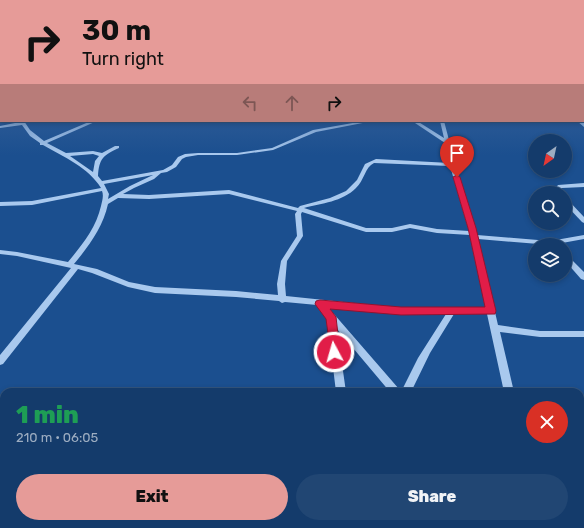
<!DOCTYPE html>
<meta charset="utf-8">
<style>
body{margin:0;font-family:Rubik,sans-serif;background:#214673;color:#f1f3f6;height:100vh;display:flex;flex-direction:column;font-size:15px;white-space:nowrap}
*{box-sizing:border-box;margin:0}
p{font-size:13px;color:#9dadc1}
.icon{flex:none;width:22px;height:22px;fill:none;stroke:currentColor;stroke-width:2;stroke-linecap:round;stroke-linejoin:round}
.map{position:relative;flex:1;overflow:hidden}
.drawer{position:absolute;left:0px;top:388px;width:584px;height:140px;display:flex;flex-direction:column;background:#143b6b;border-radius:12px 12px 0 0;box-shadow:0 2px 6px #0003,0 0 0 1px #33557e}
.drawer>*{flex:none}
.top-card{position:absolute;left:0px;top:0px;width:584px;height:122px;box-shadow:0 2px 6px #0003,0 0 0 1px #33557e;background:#e69b98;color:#111;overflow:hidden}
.needle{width:26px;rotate:213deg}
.fabs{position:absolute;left:528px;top:134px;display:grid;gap:8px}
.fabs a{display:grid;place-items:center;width:44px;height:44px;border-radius:50%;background:#143b6b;box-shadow:0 2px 6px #0003,0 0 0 1px #33557e;font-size:20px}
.pin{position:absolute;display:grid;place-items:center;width:34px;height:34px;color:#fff;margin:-41px -17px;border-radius:50% 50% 50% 0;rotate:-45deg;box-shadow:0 0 4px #0007}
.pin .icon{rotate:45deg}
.me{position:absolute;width:44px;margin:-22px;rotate:354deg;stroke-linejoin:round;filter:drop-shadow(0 0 3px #0008)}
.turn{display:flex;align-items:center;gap:14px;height:84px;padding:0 16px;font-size:18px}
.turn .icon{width:52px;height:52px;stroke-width:2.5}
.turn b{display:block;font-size:28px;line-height:34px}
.lanes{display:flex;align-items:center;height:38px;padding:0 16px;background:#0003;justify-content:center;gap:20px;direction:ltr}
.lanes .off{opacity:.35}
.round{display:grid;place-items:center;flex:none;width:42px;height:42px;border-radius:21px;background:#214673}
.head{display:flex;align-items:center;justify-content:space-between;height:68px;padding:0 16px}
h1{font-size:24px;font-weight:800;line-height:30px;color:#1e9e55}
.button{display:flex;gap:8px;margin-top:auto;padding:8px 16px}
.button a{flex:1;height:46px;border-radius:24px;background:#e69b98;color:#111;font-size:16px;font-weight:800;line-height:46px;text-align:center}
.button a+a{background:#214673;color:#f1f3f6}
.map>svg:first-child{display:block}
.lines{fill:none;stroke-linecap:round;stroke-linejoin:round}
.minor{fill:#a9c9ee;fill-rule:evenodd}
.route{fill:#e11d48;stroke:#92132f}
</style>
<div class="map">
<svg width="584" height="528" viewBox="0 0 584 528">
<rect width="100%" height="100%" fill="#1b4f8f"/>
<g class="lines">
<!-- minor -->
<g class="minor">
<rect x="0" y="92" width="1" height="2"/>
<rect x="0" y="104" width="1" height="2"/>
<path d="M20 121H24L30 130 44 141 91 121H97L47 143 66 153 93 151 102 153 115 146H119V148C103 155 99 159 98 176L102 181 163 170 172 165 178 157 185 154 198 153H237L272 148 313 130 364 121H373L316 132 273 150 237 155H198L186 157 182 159 176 167 167 172 161 173 154 179 134 188 123 194 149 195 229 190 298 208 300 206 330 198 346 191 357 180 365 164 376 159 450 163 445 143 412 121H417L444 138 440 121H444L455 163 477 235 550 241 584 235V239L551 245 478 239 498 325 540 331H584V337H540L500 332 514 392H504L487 314H454L430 353 411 392H401L418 358 446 314H401L327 306 399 389 401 392H390L337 329 346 392H336L327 318 317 305 285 302 282 303 279 301 236 297 155 293 128 287 92 273 78 269 3 364 0 365V355L71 268 17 256 0 254V250L17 252 68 262C82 245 96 228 101 206 102 201 104 196 102 191L32 205 0 206V202L32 201 101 188C89 168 64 157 43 145H40V143L30 136 22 125 0 128V126L20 122ZM93 154 99 156 95 161 93 172 70 156ZM374 163 450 166 469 231 437 229 410 224 392 228H366L304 208C322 203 342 202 356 188 364 181 365 167 374 163ZM153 175 130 186 108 199 109 194 104 184ZM229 194 297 211 295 214 297 236 281 261 277 284 278 295 236 291 155 287 129 282 97 269 74 264C89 246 103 227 108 204L118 198 149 199ZM302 212 366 232H392L410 228 437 233 470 235 486 308H401L286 296 285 284 287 261 303 236 301 214Z"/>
<path d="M577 121H581L584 123V127Z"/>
<path d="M584 183V187L562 188 561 189 562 193H556L555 189 558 185Z"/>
<path d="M565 198 567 199 584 217V223L582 222 565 204Z"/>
<path d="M565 251H567L572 260 584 272V280L581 279 567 263 565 260Z"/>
<path d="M335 524H347L348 528H336Z"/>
<path d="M513 524H530L528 528H511Z"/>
<path d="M532 524H544L545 528H533Z"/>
</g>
</g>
<!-- sky -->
<linearGradient id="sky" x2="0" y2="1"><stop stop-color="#0f2b4f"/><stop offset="0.52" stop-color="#39639b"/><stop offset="1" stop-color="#39639b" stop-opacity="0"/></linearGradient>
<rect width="584" height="155" fill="url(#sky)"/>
<!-- route -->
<path class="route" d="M457 175 460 177 476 228 496 311 495 314 401 315 330 309 336 317 340 352 338 355 334 357 331 355 326 319 315 304 316 301 320 300 401 307H485L468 228 453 177Z"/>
</svg>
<div class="fabs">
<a><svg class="needle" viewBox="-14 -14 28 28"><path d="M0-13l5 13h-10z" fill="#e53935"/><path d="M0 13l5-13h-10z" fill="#9dadc1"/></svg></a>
<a><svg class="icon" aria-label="search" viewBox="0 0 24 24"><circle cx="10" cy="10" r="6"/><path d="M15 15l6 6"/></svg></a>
<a><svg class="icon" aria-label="layers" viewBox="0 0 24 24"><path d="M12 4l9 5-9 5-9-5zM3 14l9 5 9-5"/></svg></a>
</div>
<div class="pin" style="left:457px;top:177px;background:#d93025"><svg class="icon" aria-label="arrive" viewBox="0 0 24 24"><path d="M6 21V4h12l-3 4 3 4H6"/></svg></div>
<svg class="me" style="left:334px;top:352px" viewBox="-20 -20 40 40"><circle r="17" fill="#e11d48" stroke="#fff" stroke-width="3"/><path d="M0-11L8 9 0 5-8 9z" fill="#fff"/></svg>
<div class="top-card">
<div class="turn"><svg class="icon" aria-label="right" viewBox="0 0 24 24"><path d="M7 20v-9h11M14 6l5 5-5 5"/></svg><div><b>30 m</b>Turn right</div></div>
<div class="lanes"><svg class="icon off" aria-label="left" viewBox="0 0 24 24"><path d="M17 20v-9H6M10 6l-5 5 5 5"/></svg><svg class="icon off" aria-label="ahead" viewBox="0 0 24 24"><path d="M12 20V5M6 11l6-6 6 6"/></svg><svg class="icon" aria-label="right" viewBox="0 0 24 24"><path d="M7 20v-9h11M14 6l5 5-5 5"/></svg></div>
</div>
<section class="drawer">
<div class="head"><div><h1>1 min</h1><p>210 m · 06:05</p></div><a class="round" style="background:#d93025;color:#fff"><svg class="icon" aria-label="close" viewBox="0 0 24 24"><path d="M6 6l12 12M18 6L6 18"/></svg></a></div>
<div class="button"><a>Exit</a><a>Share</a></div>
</section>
</div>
